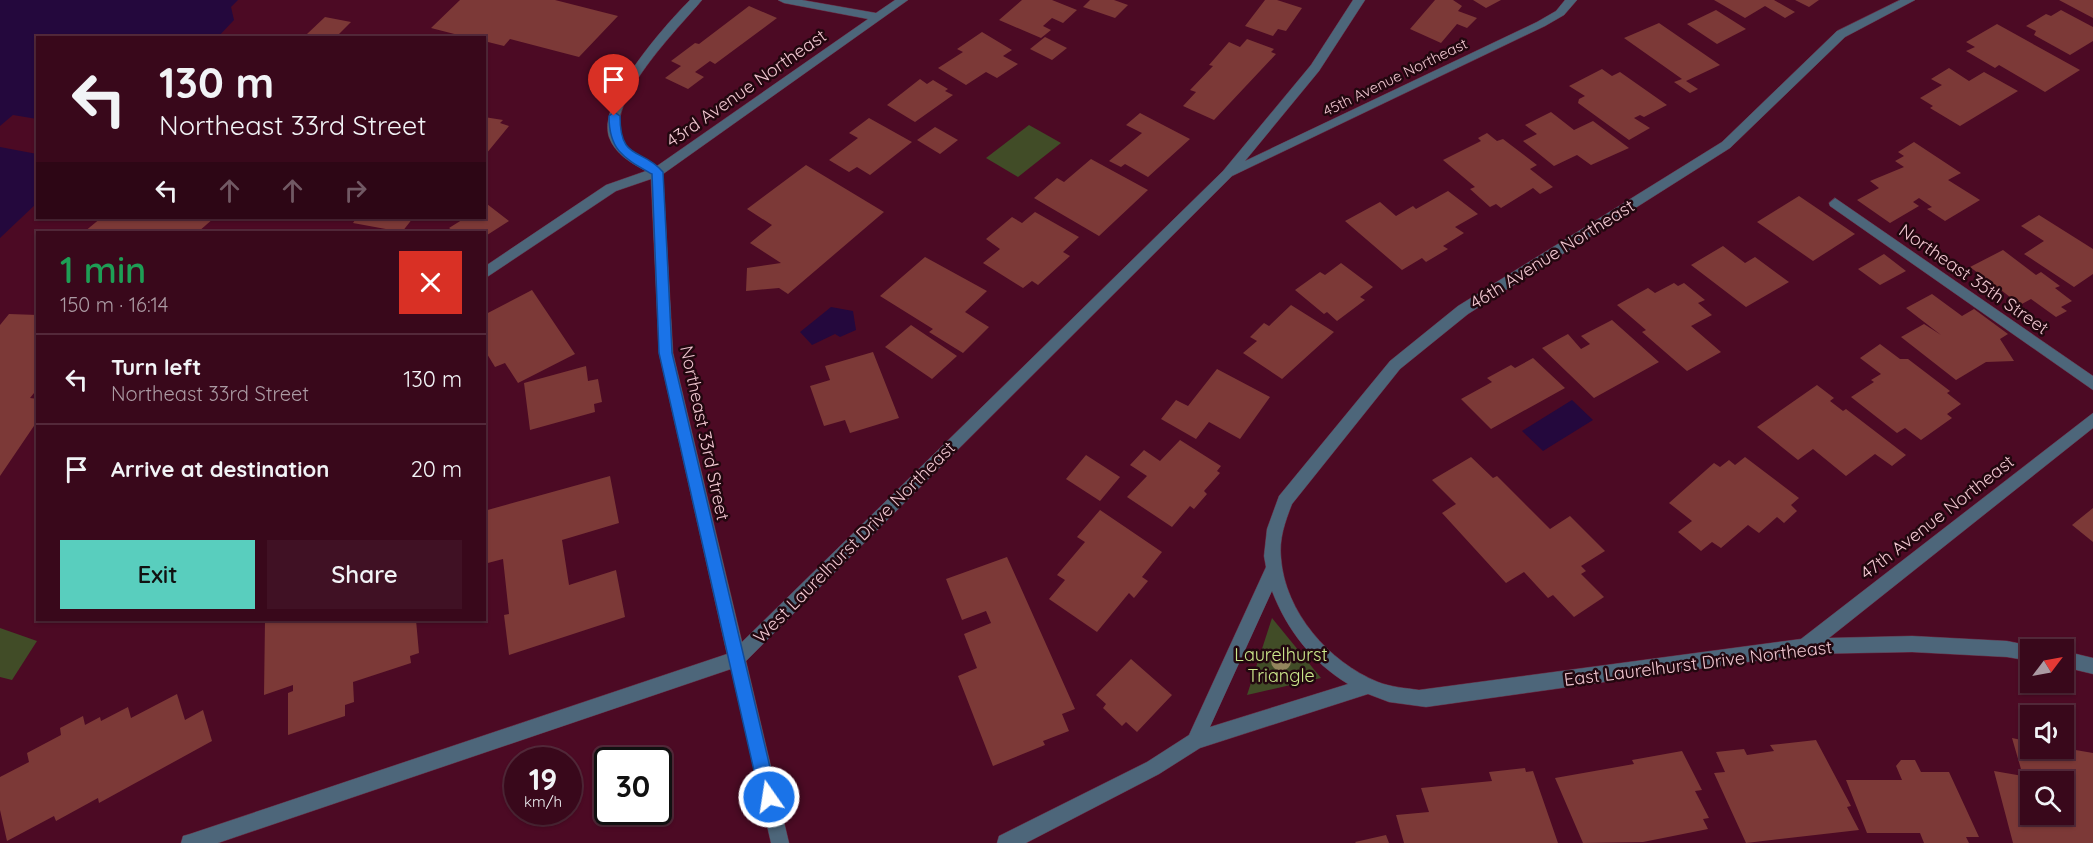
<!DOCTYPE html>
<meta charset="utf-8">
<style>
body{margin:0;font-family:Quicksand,sans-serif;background:#401124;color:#f1f3f6;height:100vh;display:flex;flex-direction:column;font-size:22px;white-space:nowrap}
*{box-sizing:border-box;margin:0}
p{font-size:20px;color:#ab9aa3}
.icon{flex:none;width:33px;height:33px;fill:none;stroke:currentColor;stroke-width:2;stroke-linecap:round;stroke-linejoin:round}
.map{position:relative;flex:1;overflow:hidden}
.panel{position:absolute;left:36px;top:231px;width:450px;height:390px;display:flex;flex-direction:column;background:#39081b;border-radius:0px;box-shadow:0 2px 4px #0004,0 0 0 2px #53293a}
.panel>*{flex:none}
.guide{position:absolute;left:36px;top:36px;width:450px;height:183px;border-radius:0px;box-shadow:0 2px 4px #0004,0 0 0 2px #53293a;background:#39081b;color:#f1f3f6;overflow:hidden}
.needle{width:39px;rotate:58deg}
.buttons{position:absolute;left:2020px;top:639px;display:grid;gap:12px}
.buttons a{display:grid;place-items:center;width:54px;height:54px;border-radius:0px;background:#39081b;box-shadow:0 2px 4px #0004,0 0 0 2px #53293a;font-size:30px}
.speed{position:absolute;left:504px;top:747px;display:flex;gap:12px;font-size:30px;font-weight:700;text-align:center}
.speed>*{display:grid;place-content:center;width:78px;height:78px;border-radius:50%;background:#39081b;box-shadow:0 2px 4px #0004,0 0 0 2px #53293a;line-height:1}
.speed small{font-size:15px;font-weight:400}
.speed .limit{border:3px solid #111;border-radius:9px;background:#fff;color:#111}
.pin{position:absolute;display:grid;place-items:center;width:51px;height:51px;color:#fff;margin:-62px -26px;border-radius:50% 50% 50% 0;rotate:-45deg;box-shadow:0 0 6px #0007}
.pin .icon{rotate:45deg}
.me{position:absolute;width:66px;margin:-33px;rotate:347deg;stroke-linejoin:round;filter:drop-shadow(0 0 4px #0008)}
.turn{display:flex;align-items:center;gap:21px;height:126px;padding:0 24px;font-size:27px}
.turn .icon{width:78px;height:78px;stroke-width:2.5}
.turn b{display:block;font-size:42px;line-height:51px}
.lanes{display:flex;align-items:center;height:57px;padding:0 24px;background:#0003;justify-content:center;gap:30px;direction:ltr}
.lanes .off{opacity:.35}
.round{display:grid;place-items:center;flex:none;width:63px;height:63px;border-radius:0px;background:#401124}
.overview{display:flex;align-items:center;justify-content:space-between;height:102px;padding:0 24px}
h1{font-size:36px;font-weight:600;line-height:45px;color:#1e9e55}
.button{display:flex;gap:12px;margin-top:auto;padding:12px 24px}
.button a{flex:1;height:69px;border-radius:0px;background:#59cebe;color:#111;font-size:24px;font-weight:600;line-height:69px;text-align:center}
.button a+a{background:#401124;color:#f1f3f6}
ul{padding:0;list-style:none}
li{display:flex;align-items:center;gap:18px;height:90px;padding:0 24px;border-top:2px solid #53293a}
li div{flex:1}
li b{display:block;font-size:22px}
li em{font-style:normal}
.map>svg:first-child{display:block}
.green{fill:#414c27}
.water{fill:#24083d}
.pier{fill:#4c0a24}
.building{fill:#7c3937;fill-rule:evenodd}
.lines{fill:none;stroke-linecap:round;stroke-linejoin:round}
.minor-casing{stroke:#6a2c43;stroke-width:1}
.minor{fill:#4d667a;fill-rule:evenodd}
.tree{fill:#93855d}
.route{fill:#1a73e8;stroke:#114b97;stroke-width:1.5}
.labels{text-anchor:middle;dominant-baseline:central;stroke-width:5;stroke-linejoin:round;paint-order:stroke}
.far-street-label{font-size:15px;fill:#f0c6d0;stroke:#22070f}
.street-label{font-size:18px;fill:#f0c6d0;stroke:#22070f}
.park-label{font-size:18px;fill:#cdea8c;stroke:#22070f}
</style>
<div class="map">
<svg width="2093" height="843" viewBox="0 0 2093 843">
<rect width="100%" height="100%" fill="#4c0a24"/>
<!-- green -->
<g class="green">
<path d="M1029 125 1061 143 1018 177 986 158Z"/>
<path d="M1272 618 1321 678 1247 695Z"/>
<path d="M0 628 37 641 12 680 0 677Z"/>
</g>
<!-- water -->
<g class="water">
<path d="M0 0H238L231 7 234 20 218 37 38 38 37 203 0 238Z"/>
<path d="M831 307 853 311 856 330 840 337 835 334 812 345 800 332Z"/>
<path d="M1572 400 1593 420 1543 451 1522 431Z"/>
</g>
<!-- pier -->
<path class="pier" d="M13 115 37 119V154L0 147V126Z"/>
<!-- building -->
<g class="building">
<path d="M460 0H555L618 16 579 57 510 39 504 46 484 41V38H470L431 28Z"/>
<path d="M1022 0H1052L1077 10 1063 23 1052 18 1043 26 1051 30 1041 38 999 20Z"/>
<path d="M1090 0H1114L1128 5 1115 18 1083 7Z"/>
<path d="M1265 0H1277L1302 8 1286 31 1278 29 1273 36 1245 26Z"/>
<path d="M1435 0H1453L1462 6 1458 11 1477 18 1467 28 1457 24 1441 43 1410 29Z"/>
<path d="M1473 0H1501L1486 8Z"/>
<path d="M1714 0H1774L1795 12 1785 18 1765 6 1745 18Z"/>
<path d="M1795 0H1819L1809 7Z"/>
<path d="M2059 0H2093V18Z"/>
<path d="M749 6 777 18 715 64 710 61 695 72 704 77 688 89 665 78 681 66 671 61 695 43 699 44Z"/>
<path d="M1716 10 1746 29 1717 44 1687 24Z"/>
<path d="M2061 10 2093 27V41L2070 55 2034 35 2036 31 2026 26 2046 14 2051 16Z"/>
<path d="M325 17 351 22 335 38 307 34Z"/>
<path d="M1659 23 1720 65 1686 81 1698 89 1690 93 1674 82 1682 79 1624 38Z"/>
<path d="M1997 24 2080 70 2045 92 1999 65 1995 68 1966 51 1975 47 1966 42Z"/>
<path d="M982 32 1012 50 1003 56 1018 64 997 78 986 72 966 85 938 68 963 52 957 49Z"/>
<path d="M1045 37 1067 48 1052 60 1030 49Z"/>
<path d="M1247 39 1274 49 1271 52 1276 54 1214 120 1183 106 1196 92 1190 90 1213 66 1209 65 1229 42 1240 47Z"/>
<path d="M1949 68 1969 81 1984 72 2018 91 1960 126 1930 108 1933 106 1920 98 1942 85 1931 79Z"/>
<path d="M1602 69 1612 76 1620 72 1667 105 1644 117 1640 115 1634 118 1650 128 1629 140 1578 103 1579 99 1585 96 1569 86Z"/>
<path d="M920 79 927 84 933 80 948 89 945 91 953 95 915 122 887 105Z"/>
<path d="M1551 112 1574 130 1593 121 1629 148 1591 165 1577 155 1554 166 1523 141 1537 134 1525 125Z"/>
<path d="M1140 113 1190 139 1148 177 1125 164 1121 167 1109 161 1142 133 1126 125Z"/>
<path d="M484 117 503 120 500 123 509 126 486 154Z"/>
<path d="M869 118 912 142 870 175 857 167 849 172 829 160 858 138 849 133Z"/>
<path d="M935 127 958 140 940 154 917 140Z"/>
<path d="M1487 133 1497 141 1503 139 1537 165 1530 169 1553 187 1540 194 1533 188 1501 208 1496 204 1490 207 1470 189 1475 187 1443 160 1481 141 1478 138Z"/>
<path d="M1914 142 1961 173 1948 180 1980 200 1945 221 1927 209 1932 207 1919 198 1913 202 1919 206 1890 223 1857 200 1879 188 1870 181 1904 167 1895 161 1904 156 1898 152Z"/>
<path d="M1091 159 1148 190 1099 236 1034 198 1057 178 1064 182Z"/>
<path d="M806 165 884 212 788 294 779 288 746 291 747 268 781 263 750 243 772 225 747 209Z"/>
<path d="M1448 191 1478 214 1455 227 1464 233 1443 246 1448 249 1426 262 1422 258 1402 270 1345 221 1380 202 1396 216 1413 206 1416 209Z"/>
<path d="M1799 196 1855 234 1813 261 1757 222Z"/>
<path d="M487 204 509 221 484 237V232H455L449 228 465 218H484V205Z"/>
<path d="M1035 212 1079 237 1063 252 1070 256 1038 285 1032 281 1023 288 983 263 1000 249 986 239 1012 217 1022 223Z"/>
<path d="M2039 215 2093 249V274L2074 287 2024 254 2044 241 2021 226Z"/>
<path d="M101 218H214L198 232H84Z"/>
<path d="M349 218H413L402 232 353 223 355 220Z"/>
<path d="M1723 246 1745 263 1755 257 1789 282 1746 307 1691 265Z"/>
<path d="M2003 250 2036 275 2041 272 2060 286 2055 288 2072 301 2061 307 2067 311 2056 317 2031 299 2020 305 2001 290 1996 293 1976 279 1982 276 1970 267Z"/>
<path d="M1884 254 1906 271 1880 285 1858 269Z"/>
<path d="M925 257 987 291 965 312 989 327 963 353 929 332 933 329 880 296Z"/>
<path d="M1341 263 1373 287 1360 297 1365 300 1337 321 1327 312 1324 314 1295 290 1320 272 1325 275Z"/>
<path d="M1674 283 1678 286 1684 283 1705 300 1698 303 1712 315 1691 326 1721 352 1687 371 1642 332 1646 330 1617 305 1648 288 1655 293Z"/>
<path d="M532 290 575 354 518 383 505 363 495 367 484 349V315Z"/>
<path d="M1932 294 1962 316 1974 309 2008 334 2000 339 2014 361 1986 362 1956 380 1901 337 1924 324 1941 335 1906 308Z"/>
<path d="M1291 305 1334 332 1282 379 1243 353 1257 341 1250 337 1264 323 1269 326Z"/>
<path d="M9 314 38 315V388L30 398 38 399V420L0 476V325Z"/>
<path d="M1612 320 1659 362 1594 398 1542 348 1568 334 1581 349 1590 344 1581 336Z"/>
<path d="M911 325 957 356 932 379 885 347Z"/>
<path d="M1880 344 1900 359H1908L1950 391 1947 393 1961 404 1947 414 1952 418 1921 440 1905 428 1897 433 1851 397 1874 382 1871 380 1881 374 1860 358Z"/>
<path d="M873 352 899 418 850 433 845 420 824 426 810 386 830 380 825 366Z"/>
<path d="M1533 358 1565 388 1491 429 1461 399 1492 382 1487 378 1511 365 1515 368Z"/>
<path d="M586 366 588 381 598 379 602 402 594 404 595 412 530 430 524 383Z"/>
<path d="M1217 369 1270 397 1240 439 1209 422 1196 439 1161 419 1176 400 1188 406Z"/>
<path d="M1817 385 1834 398 1830 401 1843 411 1846 409 1906 455 1892 466 1875 454 1846 476 1813 449 1798 460 1757 427Z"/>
<path d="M1180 440 1221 466 1217 471 1220 473 1204 491 1207 494 1194 509 1190 506 1172 527 1127 497 1147 476 1130 465 1144 450 1160 461Z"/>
<path d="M1086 455 1120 477 1100 501 1066 479Z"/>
<path d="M1471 457 1493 478 1497 476 1550 529 1570 516 1605 551 1581 566 1586 571 1581 574 1604 597 1574 617 1553 595 1548 598 1524 572 1506 583 1442 513 1456 504 1432 480Z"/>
<path d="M1745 457 1799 498 1791 505 1797 511 1784 523 1777 517 1759 533 1748 525 1721 548 1712 542 1701 551 1678 532 1692 521 1669 503 1714 463 1720 467 1729 460 1735 465Z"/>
<path d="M610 476 619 523 562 540 569 585 616 570 625 617 509 655 504 615 509 614 503 559 484 564V511Z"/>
<path d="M2093 508V542L2072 525Z"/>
<path d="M1100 510 1162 552 1142 577 1148 581 1134 598 1129 593 1097 632 1049 599 1065 580 1057 575 1085 542 1077 537Z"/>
<path d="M1007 557 1075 709 1062 714 1069 731 1043 741 1045 745 993 766 958 676 977 668 964 634 991 623 986 611 962 620 946 579Z"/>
<path d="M265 620H416L419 653 410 656 411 663 353 682 354 702 345 705V716L288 735V693L293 691V685L264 695Z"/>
<path d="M1131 659 1172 695 1137 732 1126 722 1122 726 1103 708 1106 704 1096 695Z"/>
<path d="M177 694 185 720 203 710 212 741 99 803 98 798 56 821 54 816 7 841 0 810V777L29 762 27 753 61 735 60 728 83 716 85 725 100 717 101 721 128 707 131 718Z"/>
<path d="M2012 738 2031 742V748H2064L2093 753V843H2013L1994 771 2023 776ZM2031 782H2064V814H2031Z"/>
<path d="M1816 740 1851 806 1847 807 1859 830 1746 843 1714 773 1725 772 1716 752 1744 749 1747 755 1774 751 1770 745Z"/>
<path d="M1682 751 1702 790 1695 791 1709 818 1703 819 1708 829 1643 842 1583 843 1555 778 1634 764 1632 760Z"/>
<path d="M1901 760H1915L1921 772H1949L1979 837H1966L1969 843H1924L1920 833H1867L1846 780H1902L1896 766Z"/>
<path d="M1525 768 1526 772 1533 771 1558 843H1404L1396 815 1429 812 1421 788 1492 781 1489 772Z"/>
<path d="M1386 835 1389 843H1356L1355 842Z"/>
</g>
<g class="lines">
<defs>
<g id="minor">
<path d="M690 0H702C680 27 601 104 623 141 630 153 645 160 657 166L868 19 784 3 778 0H802L876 13 895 0H908L663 174 673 353 742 642 1223 171 1311 65 1353 0H1365L1319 71 1245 161 1537 22 1556 11 1565 0H1577L1564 15 1545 26 1232 176 746 661 789 843H771L731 669 218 843H181L183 836 190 834 727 654 659 353 651 179 616 191 484 279V267L606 185 646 171C631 163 615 154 609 137 597 101 666 24 690 0Z"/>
<path d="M1900 0H1915L1845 37 1730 148 1468 314 1400 369 1292 504C1285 522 1279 539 1281 558 1285 612 1329 662 1378 682 1391 687 1405 688 1419 690L1801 639 2093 413V428L1829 638 1912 636 2007 641 2037 647 2038 650H2031V661L2007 657 1912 652 1805 654 1426 707 1389 702 1368 694 1200 748 1159 774 1026 843H997L999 836 1147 762 1189 735 1266 567 1264 556 1267 529 1279 496 1390 361 1458 306 1722 142 1837 31ZM1272 591C1287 630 1312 662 1348 684L1210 727Z"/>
<path d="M1835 198 2093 376V390L1830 206 1829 203Z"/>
<path d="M2064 651 2093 658V674L2064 667Z"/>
</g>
</defs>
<!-- minor casing -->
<use href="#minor" class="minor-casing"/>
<!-- minor -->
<use href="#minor" class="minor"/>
</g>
<!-- trees -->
<circle class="tree" cx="1281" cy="661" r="10"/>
<!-- route -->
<path class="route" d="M614 112 620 116C620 162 642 147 663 172L672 353 777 797 775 803 769 805 763 803 760 797 659 353 652 174C624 158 609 151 609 116Z"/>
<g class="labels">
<!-- far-street labels -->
<g class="far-street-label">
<text transform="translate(1395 77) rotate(-26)">45th Avenue Northeast</text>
</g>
<!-- street labels -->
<g class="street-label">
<text transform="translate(746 88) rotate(-35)">43rd Avenue Northeast</text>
<text transform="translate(1552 254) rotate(-32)">46th Avenue Northeast</text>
<text transform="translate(1974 279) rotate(35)">Northeast 35th Street</text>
<text transform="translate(705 433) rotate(78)">Northeast 33rd Street</text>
<text transform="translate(1937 517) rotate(-38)">47th Avenue Northeast</text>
<text transform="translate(854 542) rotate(-45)">West Laurelhurst Drive Northeast</text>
<text transform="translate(1698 663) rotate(-7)">East Laurelhurst Drive Northeast</text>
</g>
<!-- park labels -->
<g class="park-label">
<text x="1281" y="654">Laurelhurst<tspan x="1281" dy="21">Triangle</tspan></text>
</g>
</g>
</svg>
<div class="buttons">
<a><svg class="needle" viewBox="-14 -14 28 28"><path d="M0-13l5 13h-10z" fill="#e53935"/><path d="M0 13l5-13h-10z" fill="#ab9aa3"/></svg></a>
<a><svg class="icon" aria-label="sound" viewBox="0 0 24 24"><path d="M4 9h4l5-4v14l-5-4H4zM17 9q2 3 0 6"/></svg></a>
<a><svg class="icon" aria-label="search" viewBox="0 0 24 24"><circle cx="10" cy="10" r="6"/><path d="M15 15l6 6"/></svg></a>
</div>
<div class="speed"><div>19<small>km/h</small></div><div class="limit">30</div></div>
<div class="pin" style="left:614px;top:116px;background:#d93025"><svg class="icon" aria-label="arrive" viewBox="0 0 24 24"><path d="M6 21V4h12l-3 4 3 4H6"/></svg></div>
<svg class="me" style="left:769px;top:797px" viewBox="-20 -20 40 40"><circle r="17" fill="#1a73e8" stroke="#fff" stroke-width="3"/><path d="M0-11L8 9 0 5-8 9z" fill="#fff"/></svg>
<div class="guide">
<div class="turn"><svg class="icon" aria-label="left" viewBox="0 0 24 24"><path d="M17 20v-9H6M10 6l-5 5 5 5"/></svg><div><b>130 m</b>Northeast 33rd Street</div></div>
<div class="lanes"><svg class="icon" aria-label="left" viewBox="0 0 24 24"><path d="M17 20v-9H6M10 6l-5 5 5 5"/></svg><svg class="icon off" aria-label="ahead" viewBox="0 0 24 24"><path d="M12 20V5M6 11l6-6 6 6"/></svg><svg class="icon off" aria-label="ahead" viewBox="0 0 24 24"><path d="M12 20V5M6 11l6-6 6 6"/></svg><svg class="icon off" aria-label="right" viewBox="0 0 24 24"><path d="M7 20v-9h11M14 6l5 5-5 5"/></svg></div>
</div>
<section class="panel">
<div class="overview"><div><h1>1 min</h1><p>150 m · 16:14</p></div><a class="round" style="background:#d93025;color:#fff"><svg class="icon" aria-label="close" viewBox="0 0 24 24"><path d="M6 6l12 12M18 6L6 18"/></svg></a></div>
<ul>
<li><svg class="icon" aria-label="left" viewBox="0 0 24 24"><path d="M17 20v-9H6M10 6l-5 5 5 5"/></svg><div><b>Turn left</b><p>Northeast 33rd Street</p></div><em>130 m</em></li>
<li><svg class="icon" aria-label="arrive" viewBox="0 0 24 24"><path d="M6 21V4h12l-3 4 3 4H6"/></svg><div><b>Arrive at destination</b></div><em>20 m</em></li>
</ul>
<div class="button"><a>Exit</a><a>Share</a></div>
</section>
</div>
